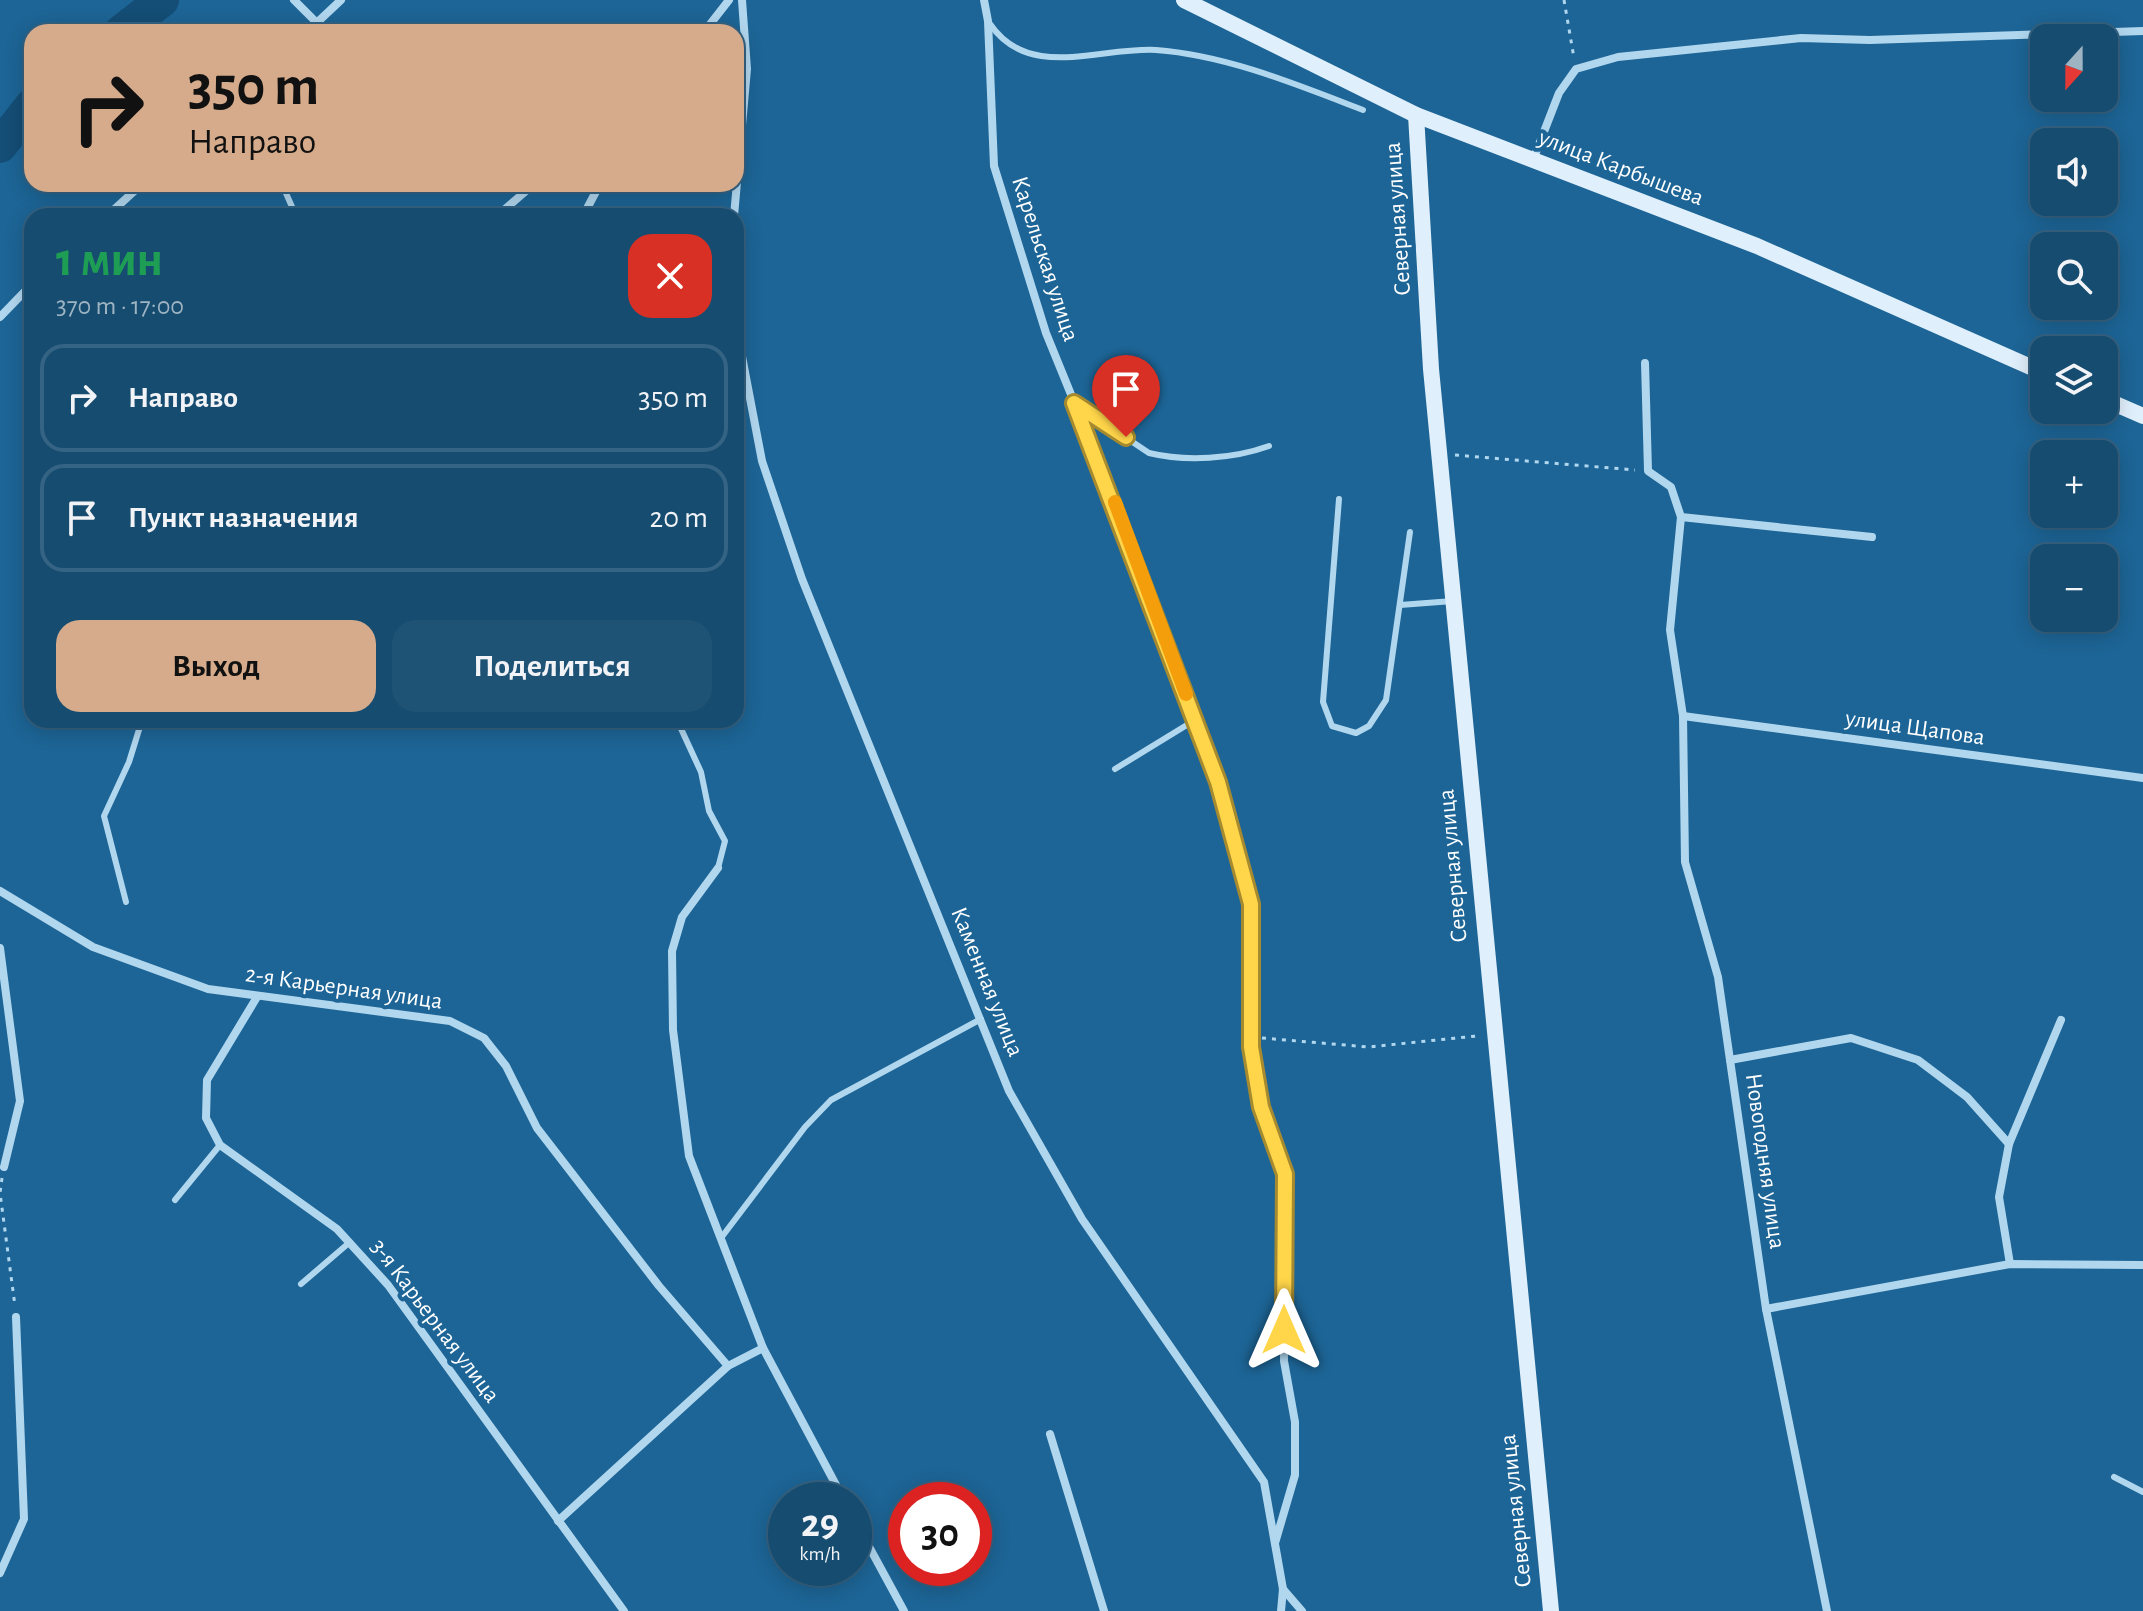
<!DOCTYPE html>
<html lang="ru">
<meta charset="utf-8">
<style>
body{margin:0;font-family:"Alegreya Sans",sans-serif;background:#1f5375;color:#f1f3f6;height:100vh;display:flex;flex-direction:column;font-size:30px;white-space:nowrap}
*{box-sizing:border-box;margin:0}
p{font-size:26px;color:#9eb4c3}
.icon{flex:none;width:44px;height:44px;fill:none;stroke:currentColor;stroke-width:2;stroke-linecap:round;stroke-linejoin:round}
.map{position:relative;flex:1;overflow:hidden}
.side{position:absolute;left:24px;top:208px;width:720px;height:520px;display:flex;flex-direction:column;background:#164c70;border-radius:24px;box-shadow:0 4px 20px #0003,0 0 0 2px #356383}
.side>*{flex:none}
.guide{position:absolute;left:24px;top:24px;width:720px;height:168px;border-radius:24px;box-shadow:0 4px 20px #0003,0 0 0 2px #356383;background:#d6ab8b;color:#111;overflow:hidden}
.needle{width:52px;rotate:201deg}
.fabs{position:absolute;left:2030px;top:24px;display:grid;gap:16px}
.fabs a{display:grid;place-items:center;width:88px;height:88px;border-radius:16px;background:#164c70;box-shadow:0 4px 20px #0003,0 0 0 2px #356383;font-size:40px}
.speed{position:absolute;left:768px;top:1482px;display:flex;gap:16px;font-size:40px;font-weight:700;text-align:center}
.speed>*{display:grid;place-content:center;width:104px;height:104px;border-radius:50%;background:#164c70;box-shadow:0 4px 20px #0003,0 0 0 2px #356383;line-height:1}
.speed small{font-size:20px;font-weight:400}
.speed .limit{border:12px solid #d22;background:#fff;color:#111}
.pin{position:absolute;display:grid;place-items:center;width:68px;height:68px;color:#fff;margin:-82px -34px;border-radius:50% 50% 50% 0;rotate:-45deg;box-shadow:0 0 8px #0007}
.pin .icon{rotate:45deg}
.me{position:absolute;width:88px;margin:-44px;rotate:0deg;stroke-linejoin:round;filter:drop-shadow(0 0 6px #0008)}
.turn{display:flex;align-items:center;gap:28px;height:168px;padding:0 32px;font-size:36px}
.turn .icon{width:104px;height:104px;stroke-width:2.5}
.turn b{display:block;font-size:56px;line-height:68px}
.round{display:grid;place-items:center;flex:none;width:84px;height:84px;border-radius:24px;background:#1f5375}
.summary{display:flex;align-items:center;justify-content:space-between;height:136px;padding:0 32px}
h1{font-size:48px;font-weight:600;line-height:60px;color:#1e9e55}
.cta{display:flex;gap:16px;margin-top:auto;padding:16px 32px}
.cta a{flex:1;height:92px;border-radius:24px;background:#d6ab8b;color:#111;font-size:32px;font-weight:600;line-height:92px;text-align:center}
.cta a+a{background:#1f5375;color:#f1f3f6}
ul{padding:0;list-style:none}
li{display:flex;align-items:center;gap:24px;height:108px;margin:0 16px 12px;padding:0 16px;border:4px solid #356383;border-radius:24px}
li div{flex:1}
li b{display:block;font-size:30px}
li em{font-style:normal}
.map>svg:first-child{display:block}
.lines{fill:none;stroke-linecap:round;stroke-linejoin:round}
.river{stroke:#144d75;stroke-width:34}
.path{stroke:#b1d7ef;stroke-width:3;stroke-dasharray:4 6;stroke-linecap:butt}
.service{stroke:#b1d7ef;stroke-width:6}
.minor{stroke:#b1d7ef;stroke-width:8}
.secondary{stroke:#dfeffb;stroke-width:16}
.route-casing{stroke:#a68a30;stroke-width:20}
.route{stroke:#ffd54a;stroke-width:14}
.slow{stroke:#f59e0b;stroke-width:14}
.labels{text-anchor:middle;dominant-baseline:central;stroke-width:8;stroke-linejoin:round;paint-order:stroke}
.street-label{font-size:24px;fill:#fff;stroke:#1d6596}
</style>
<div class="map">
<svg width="2143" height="1611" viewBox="0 0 2143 1611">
<rect width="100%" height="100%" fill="#1d6596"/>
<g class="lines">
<!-- river -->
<g class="river">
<path d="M121 32 162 0"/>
<path d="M0 146 32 105"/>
</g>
<!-- path -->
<g class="path">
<path d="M1564 0 1574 58"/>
<path d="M1455 455 1635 470"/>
<path d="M1262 1038 1368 1047 1477 1036"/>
<path d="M2 1178 0 1193 15 1306"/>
</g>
<!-- service -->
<g class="service">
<path d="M990 24C1029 81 1099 47 1156 50 1226 55 1298 85 1363 110"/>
<path d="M282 184 296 216"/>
<path d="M1074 403 1149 453C1186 462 1233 459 1269 446"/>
<path d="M1339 499 1323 702 1332 726 1356 733 1369 726 1386 700 1410 532"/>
<path d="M1400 605 1453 601"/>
<path d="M677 720 701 772 709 811 725 841 718 868"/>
<path d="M1115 769 1195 720"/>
<path d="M126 902 104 816 129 762 142 720"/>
<path d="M175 1200 220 1145"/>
<path d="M721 1238 805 1127 831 1100 981 1019"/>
<path d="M301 1284 350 1242"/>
<path d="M2114 1477 2143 1492"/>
</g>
<!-- minor -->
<g class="minor">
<path d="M294 0 317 23"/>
<path d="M984 0 988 21 994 166 1046 333 1114 500 1218 782 1251 904V1047L1261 1107 1285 1174 1284 1361 1295 1422V1475L1275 1543"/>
<path d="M307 32 341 0"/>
<path d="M704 32 729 0"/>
<path d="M1533 160 1559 93 1576 69 1618 57 1801 38 1870 40 2143 31"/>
<path d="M107 216 142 184"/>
<path d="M497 216 534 184"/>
<path d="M583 216 600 184"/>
<path d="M734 216 747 69 742 0"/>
<path d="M0 317 32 284"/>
<path d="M736 325 762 461 802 579 1009 1091 1082 1219 1264 1482 1283 1589 1281 1611"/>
<path d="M1645 363 1648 471 1671 487 1681 517 1670 630 1683 716 1685 862 1718 977 1766 1309 1827 1611"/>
<path d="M1681 517 1872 537"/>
<path d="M1683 716 2143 778"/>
<path d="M718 868 682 917 672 951 673 1030 689 1156 763 1348 844 1500"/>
<path d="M0 891 93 947 208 989 450 1021 484 1038 506 1066 537 1128 659 1286 728 1366"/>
<path d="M0 948 20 1101 4 1167"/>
<path d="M257 997 207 1080 206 1118 220 1145 337 1229 388 1285 624 1611"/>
<path d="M1730 1060 1851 1038 1918 1060 1967 1097 2009 1144"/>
<path d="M2010 1264 1999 1197 2009 1144 2061 1020"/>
<path d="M1766 1309 2010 1264 2143 1265"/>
<path d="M1050 1434 1104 1611"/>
<path d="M854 1519 904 1611"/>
<path d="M558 1521 728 1366 763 1348"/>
<path d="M0 1573 24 1519 16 1317"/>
<path d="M1283 1589 1302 1611"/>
</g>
<!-- secondary -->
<g class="secondary">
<path d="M1184 0 1416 115 1757 246 2044 373"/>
<path d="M1416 115 1431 369 1551 1611"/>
<path d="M2104 399 2143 416"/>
</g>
</g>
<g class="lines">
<defs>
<path id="route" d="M1126 437 1074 403 1218 782 1251 904V1047L1261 1107 1285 1174 1284 1330"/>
</defs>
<!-- route casing -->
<use href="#route" class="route-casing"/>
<!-- route -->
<use href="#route" class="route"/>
<!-- slow -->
<path class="slow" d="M1115 502 1186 694"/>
</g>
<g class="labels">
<!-- street labels -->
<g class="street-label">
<text transform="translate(1621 168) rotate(21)">улица Карбышева</text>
<text transform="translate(1398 219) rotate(-94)">Северная улица</text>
<text transform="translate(1045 259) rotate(72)">Карельская улица</text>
<text transform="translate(1915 728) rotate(8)">улица Щапова</text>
<text transform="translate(1453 866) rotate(-95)">Северная улица</text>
<text transform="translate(987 982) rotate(68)">Каменная улица</text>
<text transform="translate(344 988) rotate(8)">2-я Карьерная улица</text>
<text transform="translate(1765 1161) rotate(82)">Новогодняя улица</text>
<text transform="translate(435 1321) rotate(53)">3-я Карьерная улица</text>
<text transform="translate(1516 1511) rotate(-96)">Северная улица</text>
</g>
</g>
</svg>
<div class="fabs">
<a><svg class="needle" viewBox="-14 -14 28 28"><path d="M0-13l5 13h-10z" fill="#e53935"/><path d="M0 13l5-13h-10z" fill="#9eb4c3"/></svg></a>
<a><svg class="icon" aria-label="sound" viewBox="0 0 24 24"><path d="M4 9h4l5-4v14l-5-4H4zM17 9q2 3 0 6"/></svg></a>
<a><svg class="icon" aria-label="search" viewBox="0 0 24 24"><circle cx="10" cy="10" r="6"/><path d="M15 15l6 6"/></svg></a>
<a><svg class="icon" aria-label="layers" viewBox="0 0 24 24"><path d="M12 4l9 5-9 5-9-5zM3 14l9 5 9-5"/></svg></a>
<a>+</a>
<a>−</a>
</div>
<div class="speed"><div>29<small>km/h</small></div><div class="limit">30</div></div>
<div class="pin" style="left:1126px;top:437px;background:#d93025"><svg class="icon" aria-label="arrive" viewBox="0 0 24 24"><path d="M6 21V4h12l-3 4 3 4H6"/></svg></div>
<svg class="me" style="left:1284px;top:1330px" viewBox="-20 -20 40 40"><path d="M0-17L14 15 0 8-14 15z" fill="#ffd54a" stroke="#fff" stroke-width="4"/></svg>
<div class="guide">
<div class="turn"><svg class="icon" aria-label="right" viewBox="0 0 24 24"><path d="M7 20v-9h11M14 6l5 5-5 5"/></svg><div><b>350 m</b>Направо</div></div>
</div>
<section class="side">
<div class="summary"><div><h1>1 мин</h1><p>370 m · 17:00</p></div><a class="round" style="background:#d93025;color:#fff"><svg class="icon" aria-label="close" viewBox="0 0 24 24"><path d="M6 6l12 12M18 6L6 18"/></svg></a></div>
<ul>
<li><svg class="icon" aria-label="right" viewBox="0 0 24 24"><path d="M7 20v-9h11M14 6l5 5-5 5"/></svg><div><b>Направо</b></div><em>350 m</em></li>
<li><svg class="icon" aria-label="arrive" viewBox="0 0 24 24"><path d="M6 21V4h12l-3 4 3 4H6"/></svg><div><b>Пункт назначения</b></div><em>20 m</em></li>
</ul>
<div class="cta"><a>Выход</a><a>Поделиться</a></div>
</section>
</div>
